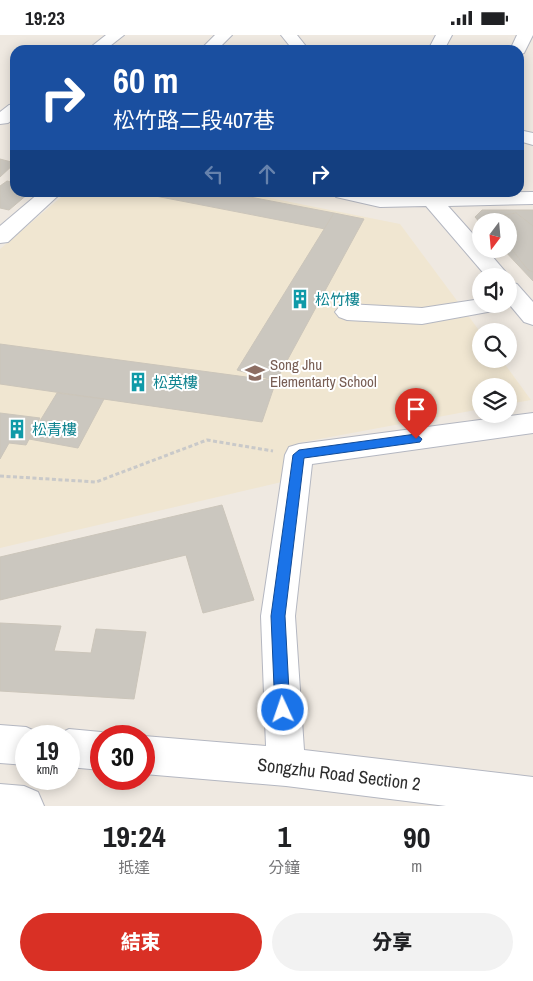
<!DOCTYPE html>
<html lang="zh-TW">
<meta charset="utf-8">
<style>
body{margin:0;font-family:"Archivo Narrow","Noto Sans TC",sans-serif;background:#f2f2f2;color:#202124;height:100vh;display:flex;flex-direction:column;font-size:19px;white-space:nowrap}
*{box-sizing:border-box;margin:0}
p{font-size:16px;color:#757577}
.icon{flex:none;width:28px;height:28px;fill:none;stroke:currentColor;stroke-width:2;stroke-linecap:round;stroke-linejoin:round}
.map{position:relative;height:771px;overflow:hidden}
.sheet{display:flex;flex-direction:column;background:#fff;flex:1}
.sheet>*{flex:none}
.hud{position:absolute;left:10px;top:10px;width:514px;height:152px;border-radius:15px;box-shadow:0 2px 12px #0003;background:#1a4fa0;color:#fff;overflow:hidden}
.needle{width:32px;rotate:196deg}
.tools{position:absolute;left:472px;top:178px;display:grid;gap:10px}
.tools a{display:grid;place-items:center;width:45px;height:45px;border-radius:50%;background:#fff;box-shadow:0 2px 12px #0003;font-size:25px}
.speed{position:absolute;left:15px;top:690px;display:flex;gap:10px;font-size:25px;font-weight:700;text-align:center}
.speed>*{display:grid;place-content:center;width:65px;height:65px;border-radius:50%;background:#fff;box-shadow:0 2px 12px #0003;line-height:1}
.speed small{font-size:12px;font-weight:400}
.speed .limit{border:8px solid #d22;background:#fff;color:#111}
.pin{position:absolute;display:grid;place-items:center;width:42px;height:42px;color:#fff;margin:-51px -21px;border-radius:50% 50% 50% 0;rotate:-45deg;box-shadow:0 0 5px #0007}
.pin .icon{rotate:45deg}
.me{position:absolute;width:55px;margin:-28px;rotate:357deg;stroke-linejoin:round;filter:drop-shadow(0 0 4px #0008)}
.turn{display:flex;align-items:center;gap:18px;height:105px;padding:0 20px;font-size:22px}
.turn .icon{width:65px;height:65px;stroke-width:2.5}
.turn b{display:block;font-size:35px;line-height:42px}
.lanes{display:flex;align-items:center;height:48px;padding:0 20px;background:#0003;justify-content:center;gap:25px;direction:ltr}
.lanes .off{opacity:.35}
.eta{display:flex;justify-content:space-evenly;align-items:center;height:85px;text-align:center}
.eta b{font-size:30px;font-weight:800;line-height:35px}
.button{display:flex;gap:10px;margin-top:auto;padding:10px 20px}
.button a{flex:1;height:58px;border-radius:30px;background:#d93025;color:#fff;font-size:20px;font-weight:800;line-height:58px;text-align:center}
.button a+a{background:#f2f2f2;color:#202124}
.status{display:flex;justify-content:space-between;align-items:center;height:35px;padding:0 25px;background:#fff;direction:ltr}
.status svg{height:14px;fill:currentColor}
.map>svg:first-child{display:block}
.education{fill:#f0e6d1}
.building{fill:#cbc7bf;stroke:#cbc5ba}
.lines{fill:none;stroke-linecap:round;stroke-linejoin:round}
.minor-casing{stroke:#b4b7c1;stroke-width:2}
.path{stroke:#c9c9c9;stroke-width:3;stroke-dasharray:4 2.5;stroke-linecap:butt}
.minor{fill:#fff;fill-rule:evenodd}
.route{fill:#1a73e8;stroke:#114b97}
.labels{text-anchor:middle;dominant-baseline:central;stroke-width:4;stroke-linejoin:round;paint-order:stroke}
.culture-label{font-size:15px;fill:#0d838f;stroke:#fff;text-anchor:start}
.education-label{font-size:15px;fill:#785e54;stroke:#fff;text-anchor:start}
.near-street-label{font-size:18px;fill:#2e2e2e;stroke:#fff}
</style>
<div class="status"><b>19:23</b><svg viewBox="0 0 49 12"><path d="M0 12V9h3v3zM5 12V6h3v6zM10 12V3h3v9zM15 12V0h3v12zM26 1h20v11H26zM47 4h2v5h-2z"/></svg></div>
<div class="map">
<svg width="533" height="771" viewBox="0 0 533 771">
<rect width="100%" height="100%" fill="#efe9e1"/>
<!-- education -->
<path class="education" d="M66 158H245L400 189 481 298V324H501L531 365 509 369V351H481V374L298 408 286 446 0 513V214Z"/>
<!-- building -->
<g class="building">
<path d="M0 124 15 128 0 142Z"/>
<path d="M7 146 15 148V158H29L9 175 0 173V151Z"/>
<path d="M140 158H229L334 178 325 194Z"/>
<path d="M482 175H533V191L516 178 484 184 486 186H481V189L475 182Z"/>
<path d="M334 178 364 184 276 346 237 335Z"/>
<path d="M516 178 533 191V237L528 235 509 211V186H486L484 184Z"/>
<path d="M509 211 528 235 533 237V246L503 214H509Z"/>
<path d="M0 309 276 346 262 387 0 349Z"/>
<path d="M57 358 104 364 78 413 29 404Z"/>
<path d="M0 378 40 383 26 410 9 408 0 424Z"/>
<path d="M222 470 254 565 203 578 186 520 0 565V522Z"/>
<path d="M0 588 61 591 54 616 91 618 96 594 146 597 134 664 0 656Z"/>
</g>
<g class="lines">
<defs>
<g id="minor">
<path d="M106 0H124L105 15H87Z"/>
<path d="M215 0H232L217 15H200Z"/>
<path d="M281 0H297L309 15H293Z"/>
<path d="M436 0H452L444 15H428Z"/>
<path d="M517 0H533L524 18 519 20V15H510Z"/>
<path d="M15 69V83L8 88 0 89V77L9 70Z"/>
<path d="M519 95 533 98V110L519 106Z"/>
<path d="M533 157V169L448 171 481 208V214H486L509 241V242L486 241 426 171 380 172 336 162 333 158 416 159 415 158Z"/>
<path d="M39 158H61L8 207 0 208V191Z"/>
<path d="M509 247 517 249 533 267V290L524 287 509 269Z"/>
<path d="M481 264V269H505L501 274 493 276 422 289 347 285 339 282 335 277 339 272 347 269 422 273Z"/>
<path d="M533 378V398L312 429 295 581 304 715 533 742V771H446L286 751 144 739V701L266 711 261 581 285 420 289 412 299 409Z"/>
<path d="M0 690 26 692 39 698 41 701H26V730L0 728Z"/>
<path d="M69 694 101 697 111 701H101V735L69 732V701H55Z"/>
<path d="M0 749 24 751 38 757 44 771H0Z"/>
</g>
</defs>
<!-- minor casing -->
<use href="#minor" class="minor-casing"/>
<!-- path -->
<path class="path" d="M0 441 96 447 207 405 273 416"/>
<!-- minor -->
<use href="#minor" class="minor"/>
</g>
<!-- route -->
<path class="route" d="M416 399 422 404 420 407 304 423 285 581 290 675 288 680 283 682 277 680 275 675 271 581 293 420 299 415Z"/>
<!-- icons -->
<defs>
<symbol id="building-bare" viewBox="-9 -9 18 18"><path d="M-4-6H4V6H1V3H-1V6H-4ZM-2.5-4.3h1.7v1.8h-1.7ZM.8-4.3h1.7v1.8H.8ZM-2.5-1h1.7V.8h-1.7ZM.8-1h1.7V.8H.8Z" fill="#0f9aa8" stroke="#fff" stroke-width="2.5" paint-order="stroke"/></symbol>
<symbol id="school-bare" viewBox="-9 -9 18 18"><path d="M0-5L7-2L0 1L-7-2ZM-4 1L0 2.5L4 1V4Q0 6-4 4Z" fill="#8d6e63" stroke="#fff" stroke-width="2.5" paint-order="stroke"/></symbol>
</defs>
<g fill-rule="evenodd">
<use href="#building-bare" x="286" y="250" width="28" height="28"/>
<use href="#school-bare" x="241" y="324" width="28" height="28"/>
<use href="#building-bare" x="124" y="333" width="28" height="28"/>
<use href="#building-bare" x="3" y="380" width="28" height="28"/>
</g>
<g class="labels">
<!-- culture labels -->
<g class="culture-label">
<text x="315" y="264">松竹樓</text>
<text x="153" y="347">松英樓</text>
<text x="32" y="394">松青樓</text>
</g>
<!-- education labels -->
<g class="education-label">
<text x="270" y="329">Song Jhu<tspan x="270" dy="17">Elementarty School</tspan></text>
</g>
<!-- near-street labels -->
<g class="near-street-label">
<text transform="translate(339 739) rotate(7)">Songzhu Road Section 2</text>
</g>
</g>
</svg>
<div class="tools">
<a><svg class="needle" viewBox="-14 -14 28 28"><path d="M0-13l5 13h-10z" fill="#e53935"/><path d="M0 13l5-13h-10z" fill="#757577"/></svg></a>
<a><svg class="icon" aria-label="sound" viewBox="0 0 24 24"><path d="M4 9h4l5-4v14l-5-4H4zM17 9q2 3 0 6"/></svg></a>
<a><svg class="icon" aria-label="search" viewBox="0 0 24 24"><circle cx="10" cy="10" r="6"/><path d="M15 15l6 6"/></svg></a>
<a><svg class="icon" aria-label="layers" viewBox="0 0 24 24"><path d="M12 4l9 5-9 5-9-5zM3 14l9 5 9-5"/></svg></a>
</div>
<div class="speed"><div>19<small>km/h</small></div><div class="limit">30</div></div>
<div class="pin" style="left:416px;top:404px;background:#d93025"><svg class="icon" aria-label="arrive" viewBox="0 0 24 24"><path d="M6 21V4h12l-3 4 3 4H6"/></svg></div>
<svg class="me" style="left:283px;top:675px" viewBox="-20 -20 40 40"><circle r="17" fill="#1a73e8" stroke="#fff" stroke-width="3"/><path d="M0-11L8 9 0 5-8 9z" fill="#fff"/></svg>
<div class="hud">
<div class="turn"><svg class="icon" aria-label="right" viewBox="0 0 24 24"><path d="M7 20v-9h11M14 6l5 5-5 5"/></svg><div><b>60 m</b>松竹路二段407巷</div></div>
<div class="lanes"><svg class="icon off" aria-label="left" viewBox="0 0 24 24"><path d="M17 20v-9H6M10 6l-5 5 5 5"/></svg><svg class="icon off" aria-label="ahead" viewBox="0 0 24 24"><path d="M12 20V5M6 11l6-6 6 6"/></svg><svg class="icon" aria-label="right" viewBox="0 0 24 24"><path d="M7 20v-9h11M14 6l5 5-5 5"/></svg></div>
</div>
</div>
<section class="sheet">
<div class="eta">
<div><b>19:24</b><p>抵達</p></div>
<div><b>1</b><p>分鐘</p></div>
<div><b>90</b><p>m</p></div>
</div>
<div class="button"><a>結束</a><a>分享</a></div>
</section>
